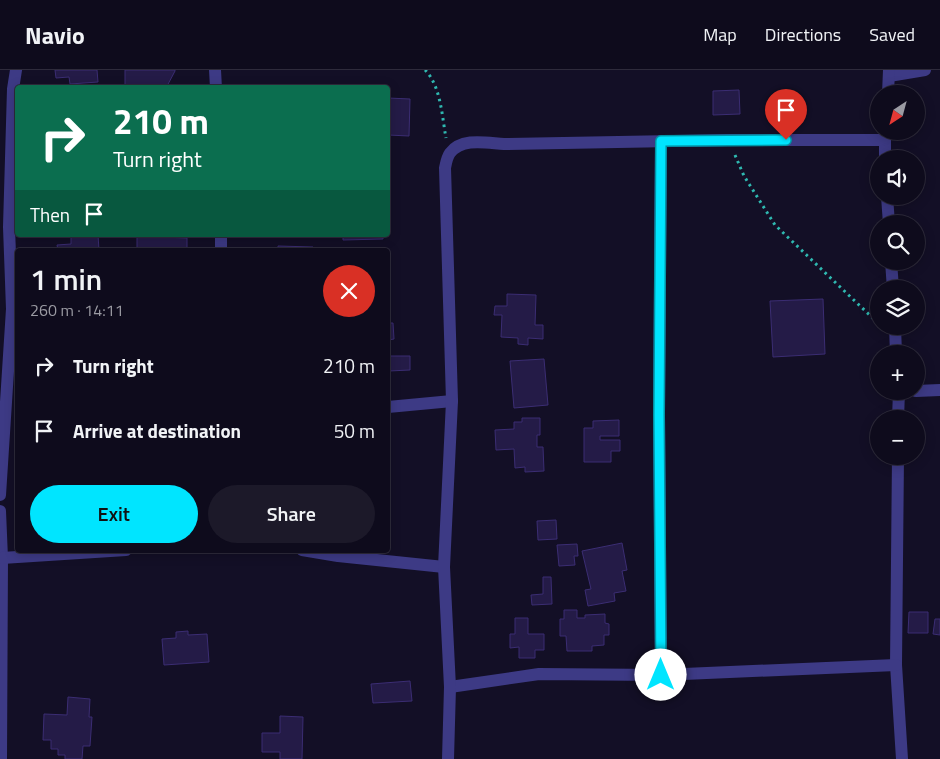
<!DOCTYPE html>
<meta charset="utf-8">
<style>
body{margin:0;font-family:"Titillium Web",sans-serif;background:#1c1929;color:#f1f3f6;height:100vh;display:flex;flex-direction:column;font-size:19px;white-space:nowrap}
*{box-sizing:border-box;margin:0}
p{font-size:16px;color:#9b9ba3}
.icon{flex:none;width:28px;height:28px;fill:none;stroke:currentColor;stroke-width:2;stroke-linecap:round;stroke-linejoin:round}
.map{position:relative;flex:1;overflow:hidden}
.drawer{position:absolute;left:15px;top:178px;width:375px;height:305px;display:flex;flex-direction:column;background:#0e0b1c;border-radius:5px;box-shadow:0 2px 12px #0003,0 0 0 1px #2e2b3b}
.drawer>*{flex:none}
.banner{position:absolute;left:15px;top:15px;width:375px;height:152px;border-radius:5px;box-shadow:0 2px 12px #0003,0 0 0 1px #2e2b3b;background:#0b6e4f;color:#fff;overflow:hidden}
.needle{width:32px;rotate:216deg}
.controls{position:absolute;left:870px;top:15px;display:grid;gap:10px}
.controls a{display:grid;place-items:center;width:55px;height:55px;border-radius:50%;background:#0e0b1c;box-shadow:0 2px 12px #0003,0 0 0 1px #2e2b3b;font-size:25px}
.pin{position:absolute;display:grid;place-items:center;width:42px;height:42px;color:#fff;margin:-51px -21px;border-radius:50% 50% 50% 0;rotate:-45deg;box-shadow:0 0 5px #0007}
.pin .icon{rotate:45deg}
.me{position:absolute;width:55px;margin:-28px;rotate:0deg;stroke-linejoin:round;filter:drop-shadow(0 0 4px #0008)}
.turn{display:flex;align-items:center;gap:18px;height:105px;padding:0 15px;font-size:22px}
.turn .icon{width:65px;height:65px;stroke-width:2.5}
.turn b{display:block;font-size:35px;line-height:42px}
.then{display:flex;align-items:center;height:48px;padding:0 15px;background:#0003;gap:10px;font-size:19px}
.round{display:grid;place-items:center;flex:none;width:52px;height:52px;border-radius:26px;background:#1c1929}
.head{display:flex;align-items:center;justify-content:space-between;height:85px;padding:0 15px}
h1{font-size:30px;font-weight:600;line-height:38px}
.button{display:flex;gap:10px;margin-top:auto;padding:10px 15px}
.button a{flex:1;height:58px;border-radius:30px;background:#00e5ff;color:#111;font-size:20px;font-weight:600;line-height:58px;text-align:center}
.button a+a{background:#1c1929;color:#f1f3f6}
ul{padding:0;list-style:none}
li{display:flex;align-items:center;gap:15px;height:65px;padding:0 15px}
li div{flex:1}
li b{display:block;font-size:19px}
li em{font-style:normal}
header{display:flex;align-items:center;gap:30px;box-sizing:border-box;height:70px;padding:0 25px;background:#0e0b1c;border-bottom:1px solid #2e2b3b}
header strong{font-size:24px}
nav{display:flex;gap:28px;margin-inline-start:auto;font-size:18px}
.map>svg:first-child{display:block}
.building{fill:#241b47;stroke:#3b2d73}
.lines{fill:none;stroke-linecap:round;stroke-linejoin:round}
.path{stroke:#2fb8b0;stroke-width:3;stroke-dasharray:2.5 4;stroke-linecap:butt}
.street{stroke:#3d3a85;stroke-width:12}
.route-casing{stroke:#0095a6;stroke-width:12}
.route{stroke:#00e5ff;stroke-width:9}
</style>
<header>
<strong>Navio</strong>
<nav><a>Map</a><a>Directions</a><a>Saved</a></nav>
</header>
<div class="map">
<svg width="940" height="689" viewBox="0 0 940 689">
<rect width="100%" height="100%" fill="#130f26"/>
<!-- building -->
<g class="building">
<path d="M55 0H97L98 12 70 14 69 7 56 8Z"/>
<path d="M125 0H175V1L166 18H129L125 17Z"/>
<path d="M739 20 740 44 713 45V21Z"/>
<path d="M388 28 410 29 409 66 388 65Z"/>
<path d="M71 165H98L99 180H58L57 175 71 174Z"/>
<path d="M343 165H383V169L343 170Z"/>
<path d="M137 166 187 168V180H137Z"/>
<path d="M278 176 313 177V180H278Z"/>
<path d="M507 224 536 225 535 255H543V269L528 268V275L518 274V268L501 267 502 245H494L495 236H507Z"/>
<path d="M823 229 825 284 773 287 770 231Z"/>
<path d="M388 253H393L394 269 388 270Z"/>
<path d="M389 286H410V300L389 301Z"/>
<path d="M544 289 548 335 514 338 510 291Z"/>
<path d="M522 348H540V365H537V377H543L544 401 525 402V397L515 398 514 379 496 380 495 360 514 359V352H522Z"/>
<path d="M619 350V366H600V370H620V381H611V392H584V358H593V351Z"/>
<path d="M556 450 557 469 538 470 537 451Z"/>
<path d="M622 473 627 500 622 501 626 521 614 523 615 531 588 536 585 520 591 519 582 481Z"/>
<path d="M577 474 578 486H574L575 495 559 496 557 475Z"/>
<path d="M543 507H551L552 534 532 535 531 525 543 524Z"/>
<path d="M564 540H577V548H585V545L605 544V553L609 554V565H604V575L592 576V581H567L566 566H560V549H564Z"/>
<path d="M909 542H928V563H908Z"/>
<path d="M515 548H528V564H544V580H535V588H519V577L510 578V564H515Z"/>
<path d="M935 549H940V565L933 564Z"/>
<path d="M188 561V565L207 564 209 592 164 595 162 569 176 568V562Z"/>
<path d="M410 611 412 631 373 633 371 614Z"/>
<path d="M68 627 90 629 89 647H92L90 676H83L82 689H65V685H58V679H51V670H43L44 644 67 645Z"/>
<path d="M280 646 303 647 302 689H280V682H262V663H280Z"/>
</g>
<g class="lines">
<!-- path -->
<g class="path">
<path d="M425 0C441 16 442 47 446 68"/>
<path d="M735 85 744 106 775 155 879 254"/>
</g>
<!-- street -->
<g class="street">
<path d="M215 0 216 18"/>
<path d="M889 6 925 0"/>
<path d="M888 24 889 0"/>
<path d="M885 61V89"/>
<path d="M887 126 889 154"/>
<path d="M221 180V165"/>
<path d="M891 191 893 219"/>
<path d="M895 256 896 284"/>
<path d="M916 321 940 320"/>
<path d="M388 337 452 331"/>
<path d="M898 349 899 321"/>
<path d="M898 386 896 595 902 689"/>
<path d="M0 425 12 239 9 157 13 19 16 0"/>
<path d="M0 441 2 488 1 689"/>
<path d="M302 480 338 486 444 497"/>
<path d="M2 488 126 480"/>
<path d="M661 605 659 345 661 71"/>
<path d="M450 617 539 604 661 605 896 595"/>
<path d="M448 689 450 617 444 497 452 331 445 98C446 93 447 87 450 83 462 67 487 73 504 74L728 70H884"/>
</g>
</g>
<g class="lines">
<defs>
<path id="route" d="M661 605 659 345 661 71 786 70"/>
</defs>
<!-- route casing -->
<use href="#route" class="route-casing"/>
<!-- route -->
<use href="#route" class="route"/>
</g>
</svg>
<div class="controls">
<a><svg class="needle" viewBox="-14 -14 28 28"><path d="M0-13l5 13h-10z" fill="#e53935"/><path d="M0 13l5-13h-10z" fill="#9b9ba3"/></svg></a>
<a><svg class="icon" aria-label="sound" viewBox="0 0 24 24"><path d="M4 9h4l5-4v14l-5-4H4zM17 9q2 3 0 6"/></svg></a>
<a><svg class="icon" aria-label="search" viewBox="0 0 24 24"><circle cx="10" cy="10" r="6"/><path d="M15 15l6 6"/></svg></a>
<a><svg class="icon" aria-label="layers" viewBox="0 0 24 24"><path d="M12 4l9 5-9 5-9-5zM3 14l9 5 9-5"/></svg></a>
<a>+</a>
<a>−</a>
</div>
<div class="pin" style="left:786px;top:70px;background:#d93025"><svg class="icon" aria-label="arrive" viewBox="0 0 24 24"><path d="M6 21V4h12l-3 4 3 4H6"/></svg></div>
<svg class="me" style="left:661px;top:605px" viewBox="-20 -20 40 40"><circle r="19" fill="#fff"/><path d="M0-13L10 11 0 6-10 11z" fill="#00e5ff"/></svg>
<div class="banner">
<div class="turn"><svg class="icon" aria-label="right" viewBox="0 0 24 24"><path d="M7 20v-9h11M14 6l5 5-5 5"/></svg><div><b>210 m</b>Turn right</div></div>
<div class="then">Then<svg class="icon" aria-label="arrive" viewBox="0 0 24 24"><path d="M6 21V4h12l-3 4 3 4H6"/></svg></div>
</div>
<section class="drawer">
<div class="head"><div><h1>1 min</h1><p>260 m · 14:11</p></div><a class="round" style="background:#d93025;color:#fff"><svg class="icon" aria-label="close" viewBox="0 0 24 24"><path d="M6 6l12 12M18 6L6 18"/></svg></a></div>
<ul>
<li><svg class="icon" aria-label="right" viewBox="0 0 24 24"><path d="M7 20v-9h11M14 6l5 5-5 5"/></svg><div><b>Turn right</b></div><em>210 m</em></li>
<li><svg class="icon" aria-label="arrive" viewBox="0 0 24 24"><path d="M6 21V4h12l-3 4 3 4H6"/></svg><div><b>Arrive at destination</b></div><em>50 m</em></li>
</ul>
<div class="button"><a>Exit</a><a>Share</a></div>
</section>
</div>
